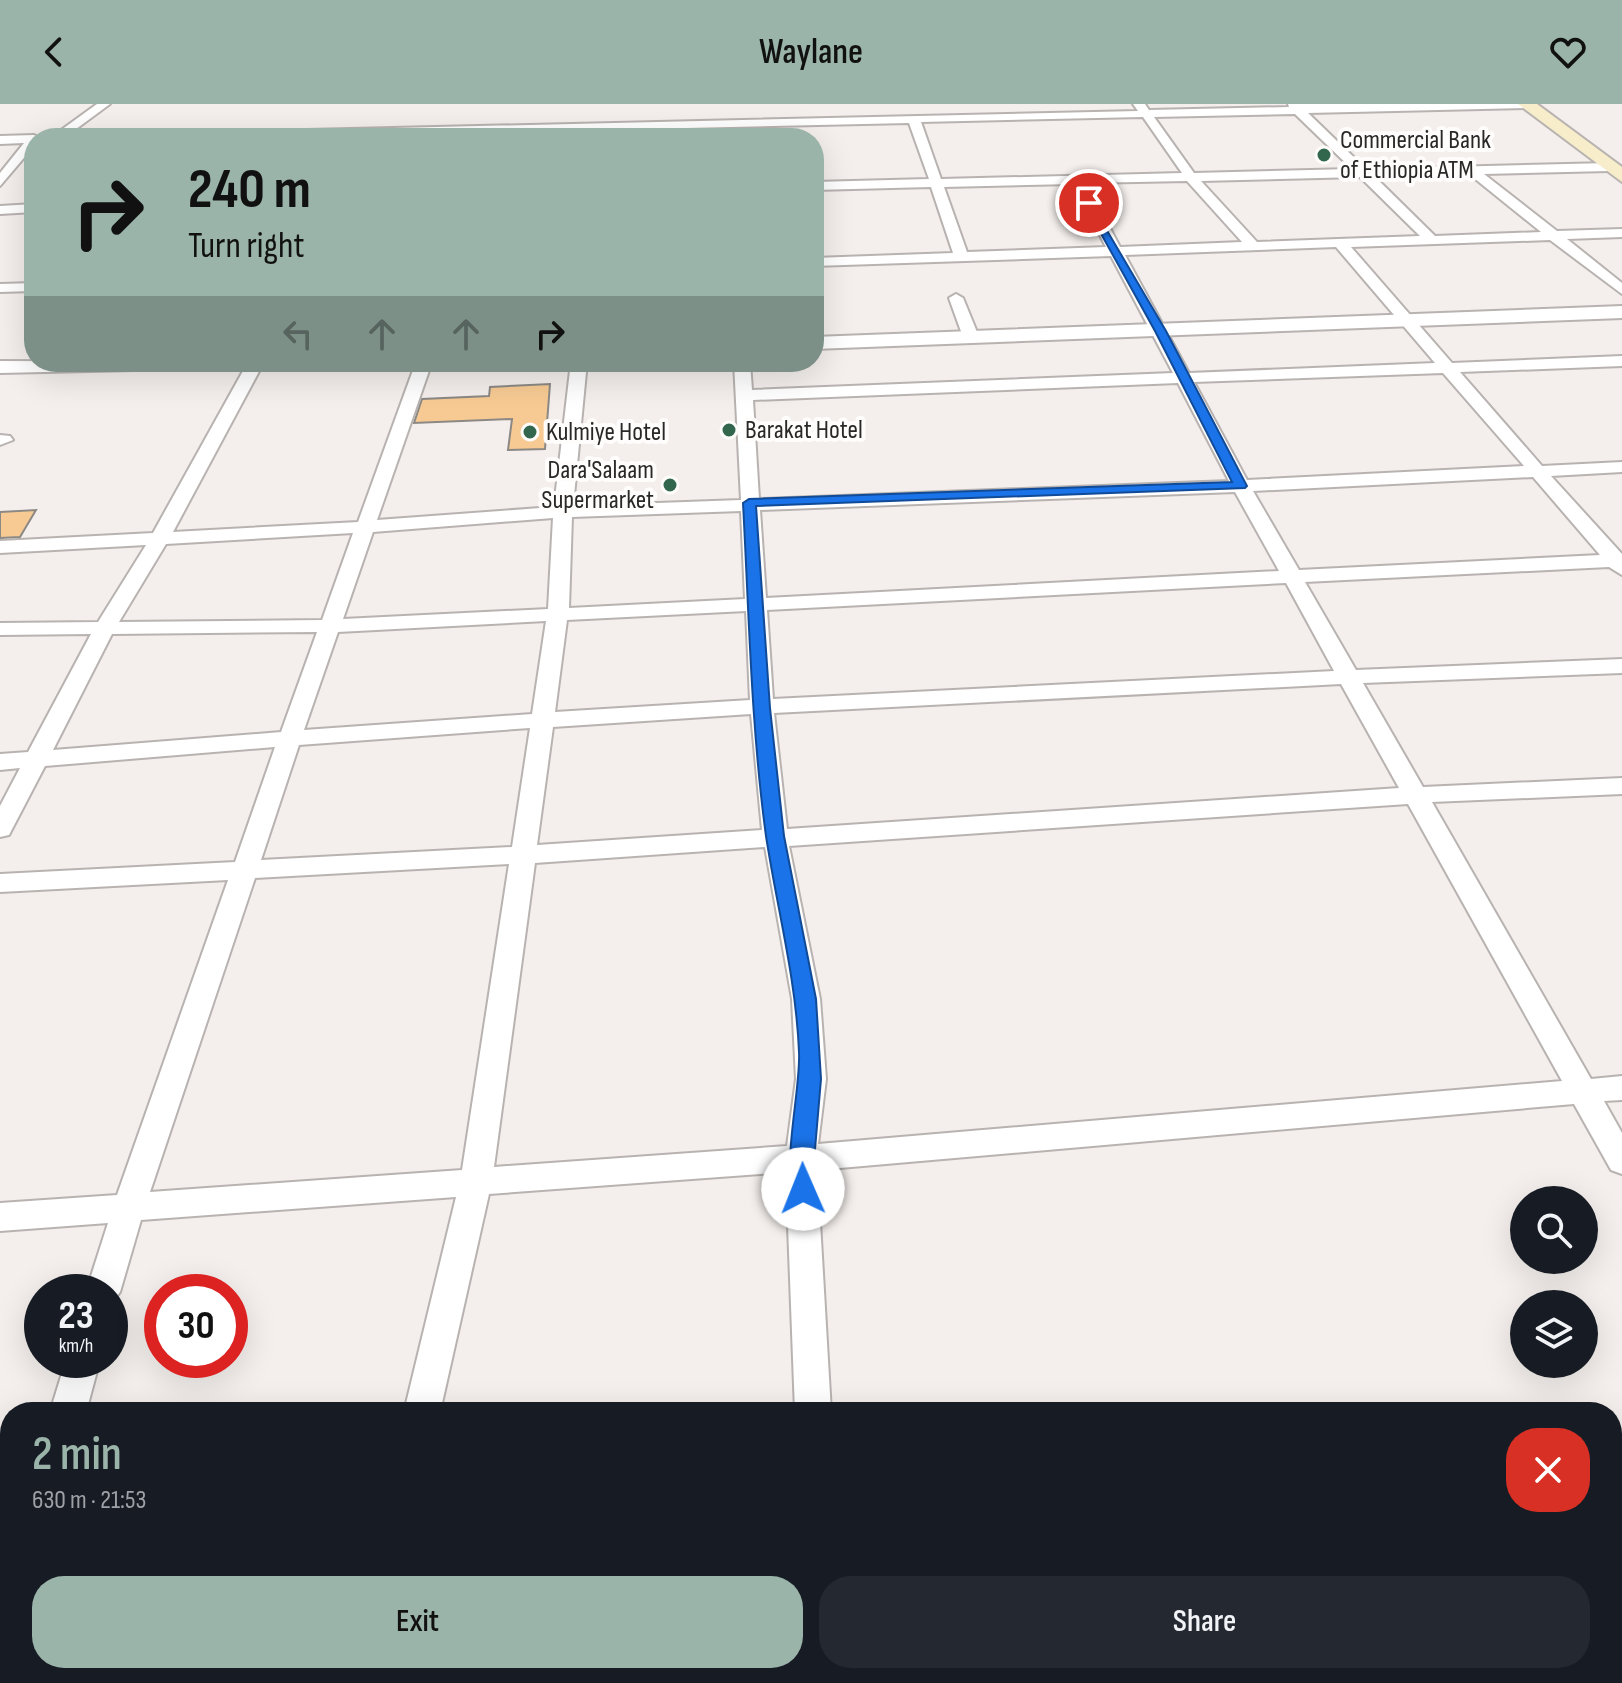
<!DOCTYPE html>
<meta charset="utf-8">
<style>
body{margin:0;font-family:"Sofia Sans Condensed",sans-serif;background:#242831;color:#f1f3f6;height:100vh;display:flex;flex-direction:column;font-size:30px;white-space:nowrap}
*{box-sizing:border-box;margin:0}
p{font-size:26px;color:#9ea1a6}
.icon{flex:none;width:44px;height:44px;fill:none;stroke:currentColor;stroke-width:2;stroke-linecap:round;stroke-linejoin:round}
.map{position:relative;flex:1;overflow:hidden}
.details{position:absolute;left:0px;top:1298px;width:1622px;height:282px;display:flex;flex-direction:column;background:#171b24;border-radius:32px 32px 0 0;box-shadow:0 8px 32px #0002}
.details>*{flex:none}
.banner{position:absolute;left:24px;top:24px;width:800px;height:244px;border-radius:32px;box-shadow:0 8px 32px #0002;background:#9bb4aa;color:#111;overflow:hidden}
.controls{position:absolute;left:1510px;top:1082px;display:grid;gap:16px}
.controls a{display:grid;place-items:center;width:88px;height:88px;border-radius:50%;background:#171b24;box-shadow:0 8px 32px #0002;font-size:40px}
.speed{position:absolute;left:24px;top:1170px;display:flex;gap:16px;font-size:40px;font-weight:700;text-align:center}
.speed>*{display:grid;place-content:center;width:104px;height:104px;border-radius:50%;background:#171b24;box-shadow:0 8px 32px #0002;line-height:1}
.speed small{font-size:20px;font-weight:400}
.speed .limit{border:12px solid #d22;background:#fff;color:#111}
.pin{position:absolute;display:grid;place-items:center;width:68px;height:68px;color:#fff;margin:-34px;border:4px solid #fff;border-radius:50%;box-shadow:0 2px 8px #0007}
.me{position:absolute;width:88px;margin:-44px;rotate:359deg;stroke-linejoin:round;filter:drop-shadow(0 0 6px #0008)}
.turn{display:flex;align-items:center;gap:28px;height:168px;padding:0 32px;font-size:36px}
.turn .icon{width:104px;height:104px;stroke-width:2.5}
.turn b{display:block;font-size:56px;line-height:68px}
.lanes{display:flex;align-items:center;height:76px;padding:0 32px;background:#0003;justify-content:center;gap:40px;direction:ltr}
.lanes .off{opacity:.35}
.round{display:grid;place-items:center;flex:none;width:84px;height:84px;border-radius:32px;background:#242831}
.headline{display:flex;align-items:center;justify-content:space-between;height:136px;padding:0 32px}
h1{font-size:48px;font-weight:600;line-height:60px;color:#9bb4aa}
.primary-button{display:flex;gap:16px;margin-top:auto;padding:16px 32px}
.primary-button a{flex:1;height:92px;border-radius:32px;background:#9bb4aa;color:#111;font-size:32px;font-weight:600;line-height:92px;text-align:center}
.primary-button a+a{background:#242831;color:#f1f3f6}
header{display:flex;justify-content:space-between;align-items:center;height:104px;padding:0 32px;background:#9bb4aa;color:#111;font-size:36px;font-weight:600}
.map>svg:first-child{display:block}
.building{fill:#f7ca93;stroke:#8c8985;stroke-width:2}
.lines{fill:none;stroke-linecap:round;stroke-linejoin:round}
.minor-casing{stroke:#b8b3b0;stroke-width:4}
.tertiary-casing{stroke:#b8b3b0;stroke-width:4}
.secondary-casing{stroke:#b8b3b0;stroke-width:4}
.minor{fill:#fff;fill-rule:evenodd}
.tertiary{fill:#fff;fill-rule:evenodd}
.secondary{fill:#f7edca;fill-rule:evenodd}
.route{fill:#1a73e8;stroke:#114b97;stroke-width:2}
.poi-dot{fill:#32674d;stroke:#fffdfc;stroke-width:3}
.labels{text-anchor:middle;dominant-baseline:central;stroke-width:8;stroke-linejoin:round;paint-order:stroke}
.far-poi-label{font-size:26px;fill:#292826;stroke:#fffdfc;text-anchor:start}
</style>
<header><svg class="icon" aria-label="back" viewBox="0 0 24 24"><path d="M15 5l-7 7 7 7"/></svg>Waylane<svg class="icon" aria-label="heart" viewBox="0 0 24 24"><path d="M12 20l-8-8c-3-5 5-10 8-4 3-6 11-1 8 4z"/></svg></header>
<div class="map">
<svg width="1622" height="1579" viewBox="0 0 1622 1579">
<rect width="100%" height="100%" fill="#f4efec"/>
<!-- building -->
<g class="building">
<path d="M550 280 545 345 508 346 512 315 414 319 422 295 489 292 490 283Z"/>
<path d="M36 406 20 433 0 434V408Z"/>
</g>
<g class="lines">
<defs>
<g id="minor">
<path d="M97 0H110L64 34H50Z"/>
<path d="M1133 0H1145L1149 6 1289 3 1288 0H1532L1527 4 1308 9 1366 65 1609 59 1615 63 1609 67 1484 70 1557 127 1622 125V133L1567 135 1622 179V190L1550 136 1351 143 1452 259 1622 252V262L1460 268 1542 362 1622 358V368L1551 372 1622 450V471L1609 463 1305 478 1356 566 1622 555V569L1363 579 1423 683 1622 674V690L1432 698 1591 975 1622 972V996L1604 997 1622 1029V1070L1611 1066 1574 1000 817 1066 831 1308H795L786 1068 489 1090 440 1308H404L456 1093 141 1116 120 1188 110 1201V1188H86L108 1119 0 1127V1099L117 1091 228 776 0 788V770L235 758 275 643 45 662 9 731 0 733V702L20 664 0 666V650L28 648 91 530 0 531V519L98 518 146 441 0 449V437L153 429 248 258H264L173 428 358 418 416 258H432L377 416 554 403 571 258H587L573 402 741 396 734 258H750L752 286 1173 269 1111 152 814 162V154L953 149 931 83 814 86V78L929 75 909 19 248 34H87L89 31 1138 7ZM1295 10 1352 65 1194 69 1154 13ZM1143 13 1182 69 941 75 921 18ZM1469 70 1541 128 1435 132 1374 72ZM1360 73 1420 132 1257 138 1201 77ZM1187 77 1242 138 1120 143 1086 79ZM1073 80 1106 143 967 148 944 83ZM1336 143 1435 259 1189 269 1125 151ZM1443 269 1524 362 1247 376 1194 278ZM1178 279 1229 377 759 395 753 296ZM1533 373 1600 451 1299 466 1253 387ZM1235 388 1279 467 766 494 760 406ZM741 407 745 495 569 504 572 413ZM553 414 548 505 343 515 373 428ZM353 429 322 516 119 518 166 440ZM1286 479 1334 567 773 595 767 506ZM746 507 750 596 555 608 567 516ZM546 517 532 610 304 626 338 528ZM317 528 281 628 53 646 112 530ZM1341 580 1399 684 787 725 774 609ZM751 610 762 726 537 741 553 623ZM530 624 512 743 261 756 299 641ZM1408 700 1562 977 818 1040 826 975 820 895 789 742ZM765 743 792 895 796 975 787 1042 494 1063 535 759ZM509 760 462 1066 150 1088 255 774Z"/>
<path d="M34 31 39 34H34V42L0 82V69L24 39 0 40V32Z"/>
<path d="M34 100V108L0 110V102Z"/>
<path d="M34 179V187L0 188V180Z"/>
<path d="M956 190 963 194 979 233 977 236 963 233 949 194Z"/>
<path d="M0 331 10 332 13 336 0 341Z"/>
<path d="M66 1256H100L86 1308H50Z"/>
<path d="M1622 1363V1401L1612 1402V1364Z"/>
<path d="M10 1480V1549L1 1553 10 1551V1570H44L41 1579H0V1485Z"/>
<path d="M343 1570H383L382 1579H342Z"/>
<rect x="805" y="1570" width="40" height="9"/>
</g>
<g id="tertiary">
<path d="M1622 202V214L814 245V233Z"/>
<path d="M0 257 236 258 225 264 0 269Z"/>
</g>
<path id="secondary" d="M1518 0H1537L1622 63V78Z"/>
</defs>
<!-- minor casing -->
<use href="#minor" class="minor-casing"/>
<!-- tertiary casing -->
<use href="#tertiary" class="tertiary-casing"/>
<!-- secondary casing -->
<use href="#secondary" class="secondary-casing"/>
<!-- minor -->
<use href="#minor" class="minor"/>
<!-- tertiary -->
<use href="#tertiary" class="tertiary"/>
<!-- secondary -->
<use href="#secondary" class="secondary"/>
</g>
<!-- route -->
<path class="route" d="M1089 96 1166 227 1247 382 1245 384 756 402 770 604 784 732 816 895 821 975 811 1092H795C781 1063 801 985 799 948 796 874 777 804 766 732 751 622 749 509 743 399L749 395 1232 378 1155 227 1084 99Z"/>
<!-- markers -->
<g class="poi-dot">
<circle cx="1324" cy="51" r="8"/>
<circle cx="729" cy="326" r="8"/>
<circle cx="530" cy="328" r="8"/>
<circle cx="670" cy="381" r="8"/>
</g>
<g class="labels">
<!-- far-poi labels -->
<g class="far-poi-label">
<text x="1340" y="36">Commercial Bank<tspan x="1340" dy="30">of Ethiopia ATM</tspan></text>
<text x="745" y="326">Barakat Hotel</text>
<text x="546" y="328">Kulmiye Hotel</text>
<text x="654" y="366" text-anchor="end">Dara'Salaam<tspan x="654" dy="30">Supermarket</tspan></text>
</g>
</g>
</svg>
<div class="controls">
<a><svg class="icon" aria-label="search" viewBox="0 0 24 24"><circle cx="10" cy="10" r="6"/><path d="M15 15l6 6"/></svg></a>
<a><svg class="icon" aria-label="layers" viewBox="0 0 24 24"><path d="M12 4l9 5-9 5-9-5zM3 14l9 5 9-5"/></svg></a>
</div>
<div class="speed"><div>23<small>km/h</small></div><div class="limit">30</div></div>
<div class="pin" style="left:1089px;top:99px;background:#d93025"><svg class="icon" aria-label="arrive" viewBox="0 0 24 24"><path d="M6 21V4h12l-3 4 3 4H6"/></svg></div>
<svg class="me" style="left:803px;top:1085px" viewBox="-20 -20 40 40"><circle r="19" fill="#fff"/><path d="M0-13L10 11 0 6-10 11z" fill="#1a73e8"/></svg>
<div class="banner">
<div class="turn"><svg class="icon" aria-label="right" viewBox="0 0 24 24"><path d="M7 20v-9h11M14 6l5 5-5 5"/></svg><div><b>240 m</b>Turn right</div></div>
<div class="lanes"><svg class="icon off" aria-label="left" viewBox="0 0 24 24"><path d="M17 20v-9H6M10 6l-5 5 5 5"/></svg><svg class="icon off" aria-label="ahead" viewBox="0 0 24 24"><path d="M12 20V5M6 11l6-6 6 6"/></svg><svg class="icon off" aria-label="ahead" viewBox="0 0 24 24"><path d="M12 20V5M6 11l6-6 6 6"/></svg><svg class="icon" aria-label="right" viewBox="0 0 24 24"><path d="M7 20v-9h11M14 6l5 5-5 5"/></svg></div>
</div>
<section class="details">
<div class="headline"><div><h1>2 min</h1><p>630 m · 21:53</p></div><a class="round" style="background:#d93025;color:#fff"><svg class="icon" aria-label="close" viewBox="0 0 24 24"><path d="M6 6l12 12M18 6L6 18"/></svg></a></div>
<div class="primary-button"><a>Exit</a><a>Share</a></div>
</section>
</div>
